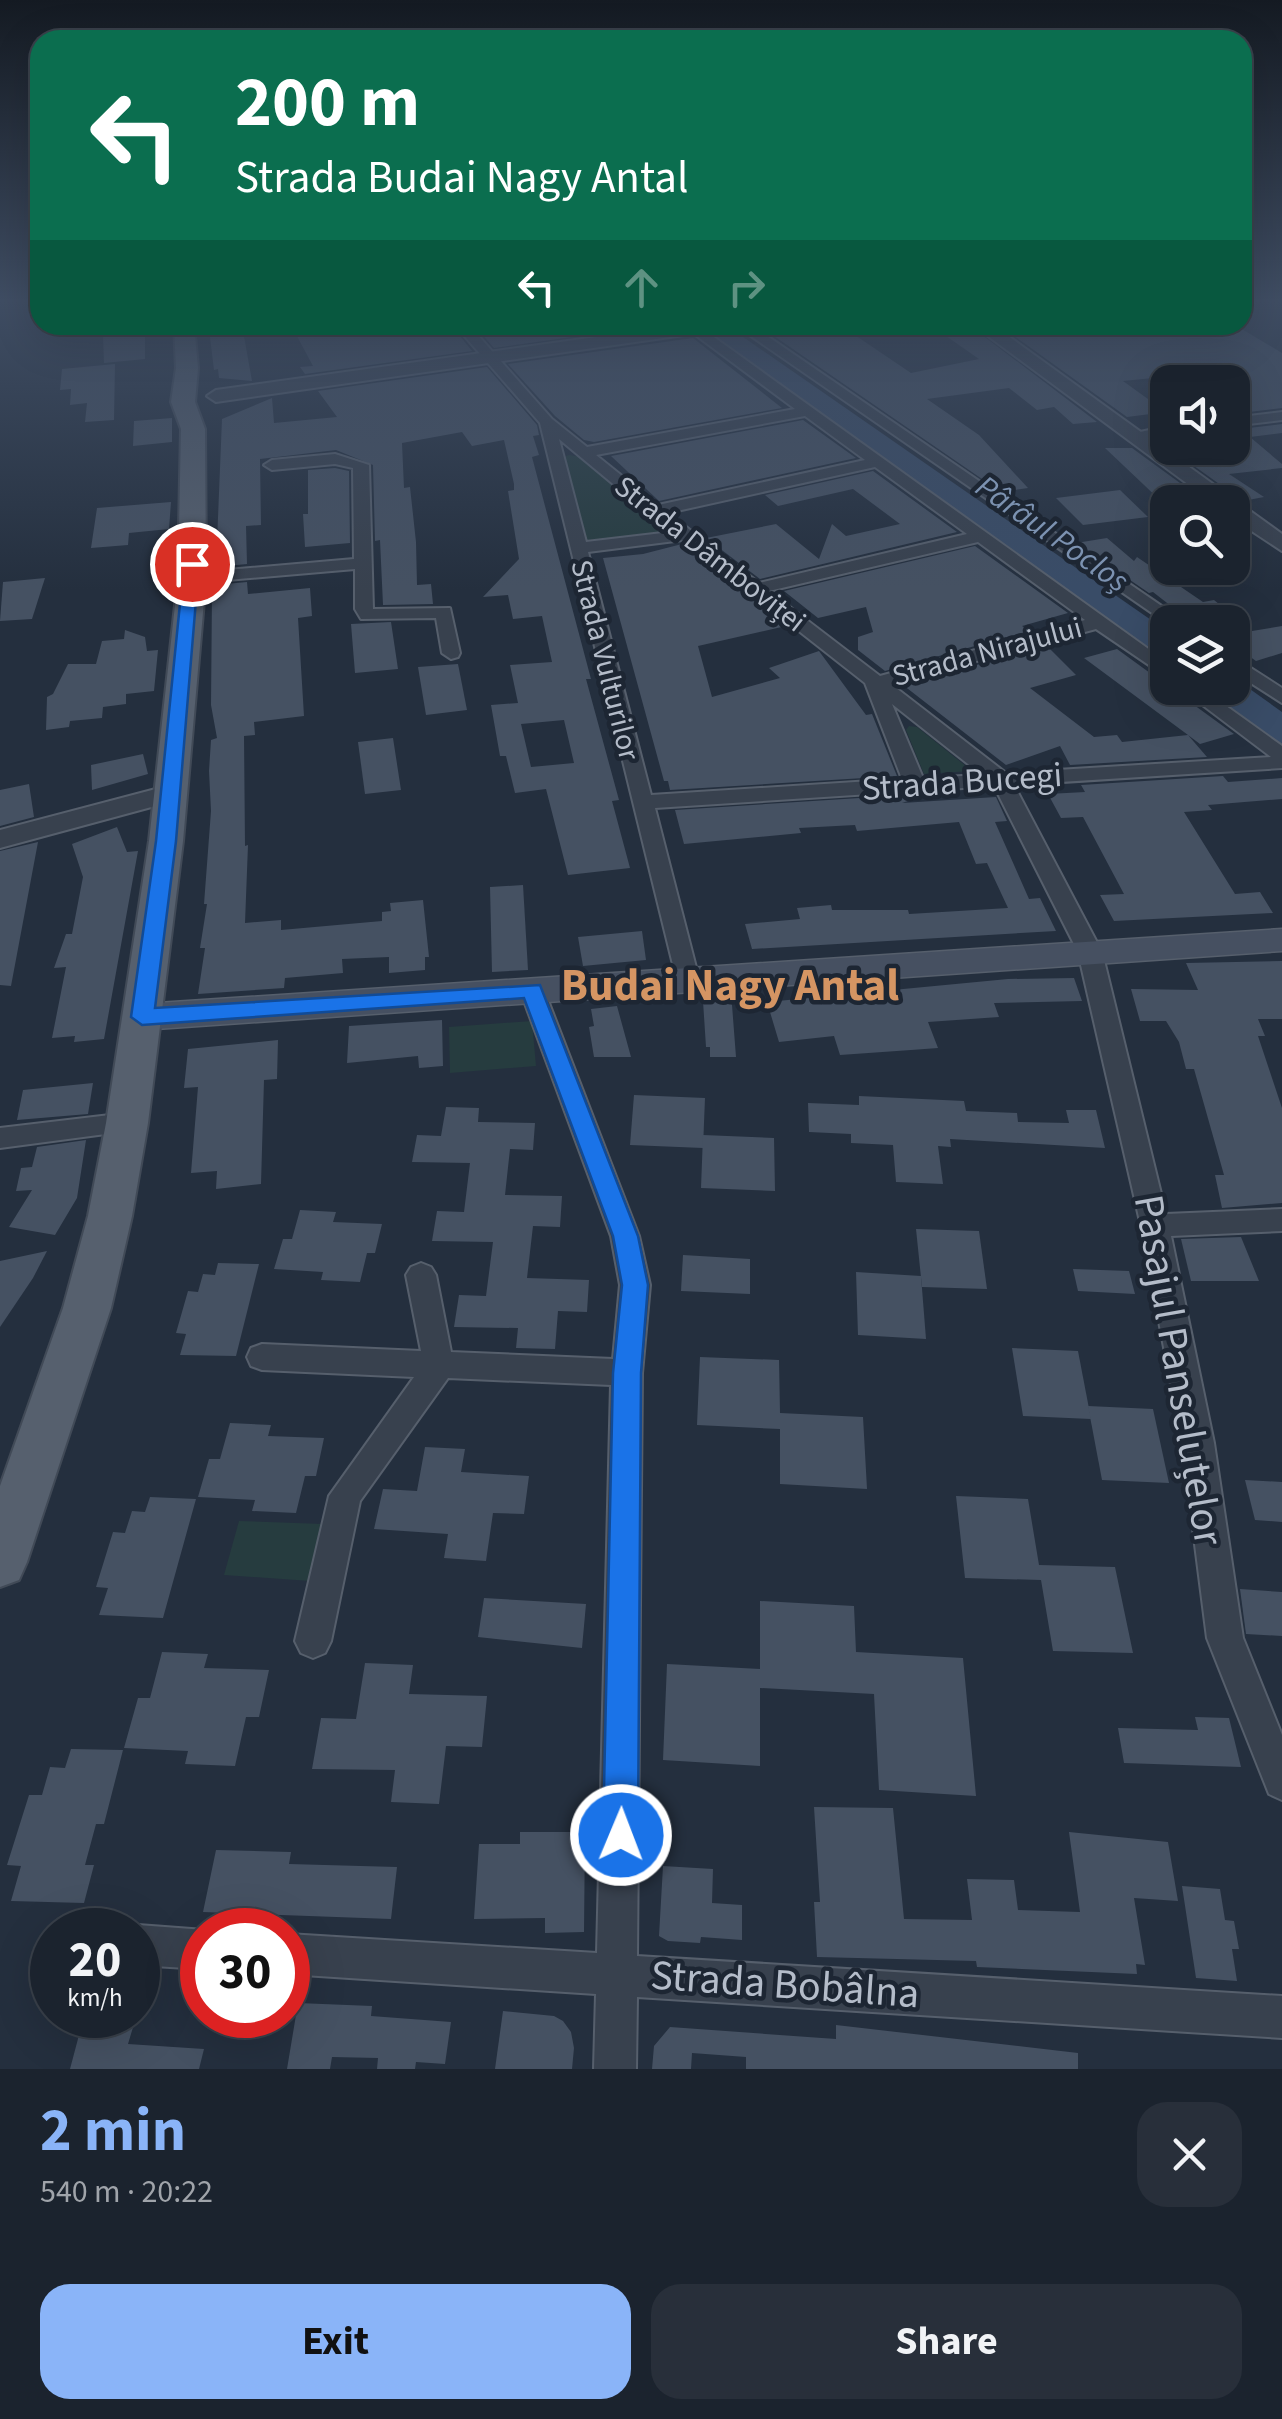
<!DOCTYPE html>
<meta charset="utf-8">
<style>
body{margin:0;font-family:"Source Sans 3",sans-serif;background:#282f3a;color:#f1f3f6;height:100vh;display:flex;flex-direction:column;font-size:38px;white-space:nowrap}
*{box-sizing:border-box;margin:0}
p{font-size:32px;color:#a0a4aa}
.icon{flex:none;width:55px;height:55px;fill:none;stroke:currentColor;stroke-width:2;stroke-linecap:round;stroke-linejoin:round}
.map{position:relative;height:2069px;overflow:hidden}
.sheet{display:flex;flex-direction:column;background:#1b232e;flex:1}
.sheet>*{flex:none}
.hud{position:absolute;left:30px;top:30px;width:1222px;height:305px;border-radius:30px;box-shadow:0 10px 40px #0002,0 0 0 2px #39404a;background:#0b6e4f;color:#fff;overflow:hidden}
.fabs{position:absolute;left:1150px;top:365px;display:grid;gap:20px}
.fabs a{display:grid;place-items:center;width:100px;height:100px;border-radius:20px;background:#1b232e;box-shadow:0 10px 40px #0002,0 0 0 2px #39404a;font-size:50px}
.speed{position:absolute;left:30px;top:1908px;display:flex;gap:20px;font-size:50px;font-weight:700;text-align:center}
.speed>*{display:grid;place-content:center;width:130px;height:130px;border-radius:50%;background:#1b232e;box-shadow:0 10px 40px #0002,0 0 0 2px #39404a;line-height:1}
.speed small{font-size:25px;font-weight:400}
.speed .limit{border:15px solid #d22;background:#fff;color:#111}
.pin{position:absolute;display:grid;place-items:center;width:85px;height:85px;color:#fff;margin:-42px;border:5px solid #fff;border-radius:50%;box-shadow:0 2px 10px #0007}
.me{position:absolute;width:110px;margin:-55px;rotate:1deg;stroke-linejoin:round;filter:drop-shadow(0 0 8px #0008)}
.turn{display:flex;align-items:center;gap:35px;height:210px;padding:0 40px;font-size:45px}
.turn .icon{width:130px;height:130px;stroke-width:2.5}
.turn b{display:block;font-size:70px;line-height:85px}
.lanes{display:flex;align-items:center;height:95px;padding:0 40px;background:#0003;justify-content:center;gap:50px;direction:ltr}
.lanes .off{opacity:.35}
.round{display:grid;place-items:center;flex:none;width:105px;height:105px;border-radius:30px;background:#282f3a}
.head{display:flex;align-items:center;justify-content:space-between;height:170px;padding:0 40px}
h1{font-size:60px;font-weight:700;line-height:75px;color:#8ab4f8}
.primary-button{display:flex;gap:20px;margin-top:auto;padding:20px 40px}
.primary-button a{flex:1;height:115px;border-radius:30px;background:#8ab4f8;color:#111;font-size:40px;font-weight:700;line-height:115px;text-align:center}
.primary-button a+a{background:#282f3a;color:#f1f3f6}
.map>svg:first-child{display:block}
.green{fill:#263c3f}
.water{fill:#394c67}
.building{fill:#455162;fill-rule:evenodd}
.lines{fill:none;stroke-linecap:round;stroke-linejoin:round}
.minor-casing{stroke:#565f6c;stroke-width:4}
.tertiary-casing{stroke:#565f6c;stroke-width:4}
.secondary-casing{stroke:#565f6c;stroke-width:3}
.primary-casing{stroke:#414a57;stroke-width:4}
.minor{fill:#38414e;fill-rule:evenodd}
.tertiary{fill:#38414e;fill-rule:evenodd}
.secondary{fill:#465061;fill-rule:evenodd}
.primary{fill:#56606e;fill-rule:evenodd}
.route{fill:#1a73e8;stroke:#114b97;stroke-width:2.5}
.labels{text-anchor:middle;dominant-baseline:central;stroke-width:9;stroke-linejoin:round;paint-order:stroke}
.far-street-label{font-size:30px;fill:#b4bcc9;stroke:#1d2633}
.far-water-label{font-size:32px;font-style:italic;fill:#7c92b1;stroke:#1d2633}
.street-label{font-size:35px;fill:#b4bcc9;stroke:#1d2633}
.near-street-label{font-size:42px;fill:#b4bcc9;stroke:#1d2633}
.district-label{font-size:45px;font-weight:bold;fill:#d59563;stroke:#1d2633}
</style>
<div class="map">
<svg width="1282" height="2069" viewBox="0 0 1282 2069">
<rect width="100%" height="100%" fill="#242f3e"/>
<!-- green -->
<g class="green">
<path d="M569 455 582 457 677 533 583 545 564 457Z"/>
<path d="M909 726 917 727 972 771 924 774 906 730Z"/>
<path d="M532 1021 536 1066 450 1073 449 1027Z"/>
<path d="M239 1521 323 1524 310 1581 224 1575Z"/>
</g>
<!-- water -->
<g class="water">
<path d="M694 325H726L733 330 1167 631V665Z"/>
<path d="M1233 677 1282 712V747L1199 688H1232Z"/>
</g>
<!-- building -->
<g class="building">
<path d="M109 325H145V359L104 363 103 335H108Z"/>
<path d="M213 325H242L252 381 219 378 218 369 214 370 209 329Z"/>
<path d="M291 325H451L472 351 305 374 300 367 313 366Z"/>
<path d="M474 325H656L494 348Z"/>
<path d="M758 325H840L911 373 979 359 936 329 969 325 1097 422 1073 424 1054 407 1037 410 1009 388 927 399 979 435 1028 488 1001 492Z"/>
<path d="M999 325H1235L1282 353V408L1232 414V382H1206L1193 374 1123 381 1166 412 1127 417Z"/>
<path d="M693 338 782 408 594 442 584 440 555 416 508 364Z"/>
<path d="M115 364 114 420 85 422 87 403 70 405 71 389 60 390 62 369Z"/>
<path d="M487 367 537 425 539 435 533 436 539 455 532 457 591 679H586L619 800 612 801 630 868 568 875 546 789 515 793 506 756H500L491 705 518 703 510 665 552 662 542 616 513 619 508 595 483 597 519 559 508 491 514 490V484L504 440 472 446 462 432 402 443 404 488 410 487 416 542 417 585 431 584 433 604 383 605 380 540 375 541 373 465 336 450 260 459 261 525 246 526 247 564 216 567 222 419 272 398 274 423 337 417 318 391ZM564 720 574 763 531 767 521 724Z"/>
<path d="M172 418V442L133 446 134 421Z"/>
<path d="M803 420 856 458 659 501 611 456Z"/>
<path d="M1282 424V433L1250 437 1282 464V468L1229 474 1264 497 1243 501 1169 448H1214L1232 460V430Z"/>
<path d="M1105 448H1132L1206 502H1162Z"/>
<path d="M335 468 349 471 350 543 305 547 303 514H308V470Z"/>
<path d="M873 471 957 532 760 579 706 538 776 524 819 559 832 524 846 536 900 524 853 489 778 506 765 495Z"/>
<path d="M1120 490 1148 517 1083 525 1056 498Z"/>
<path d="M171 502 169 529 129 533 128 545 91 548 97 508Z"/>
<path d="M1107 538 1134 561 1137 557 1203 602 1214 600 1252 631 1282 626V653L1256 661 1232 644V622H1203L1193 615 1185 617 1153 592 1149 593 1076 543Z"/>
<path d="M682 544 786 626 698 646 712 697 780 678 769 668 819 651 866 715 872 714 897 776 670 790 668 781H664L603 558 643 554Z"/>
<path d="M975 546 1068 613 1022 626 1029 631 885 671 858 650V637L873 632 866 607 818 618 784 591Z"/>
<path d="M45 578 32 619 0 621 3 582Z"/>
<path d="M247 582 248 594 310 588 312 616 298 618 304 716 254 722 255 735 244 736 245 846 248 845 245 923 281 920V930L382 921V912L391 911 390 903 423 900 429 957H425V970L389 973V957L342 959 343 973 285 978 284 988 198 994 205 948H200L207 904H204L211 811 209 771 211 740 217 738 211 705 212 591 215 585Z"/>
<path d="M391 622 398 669 355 673 351 624Z"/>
<path d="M125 630 145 637 147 651 158 650 154 691 126 694V704L103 707 102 718 70 721 69 727 46 730 47 697 53 694 68 664H96L102 641 124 639Z"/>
<path d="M1047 646 1076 675 1030 688 1094 737 1117 735 1122 742 1188 735 1084 658 1117 649 1234 734 1200 744 1188 735 1207 757 1070 765 1060 746 1006 765 903 685Z"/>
<path d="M458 664 467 710 426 715 418 667Z"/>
<path d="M393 738 401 790 365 794 358 742Z"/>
<path d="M143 754 148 774 92 790 91 765Z"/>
<path d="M1223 776 1228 782 1282 778V799L1208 805 1212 810 1184 812 1235 894 1260 892 1273 913 1114 921 1100 895 1124 894 1083 817 1061 818 1048 794 1085 792 1081 785Z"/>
<path d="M29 784 34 817 0 826V790Z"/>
<path d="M906 795 908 801 902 803 996 797 1007 821 995 822 1029 899 1040 898 1056 931 752 949 745 924 800 919 797 908 831 905 832 910H908L909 914 1008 908 987 863 976 864 959 822 857 831 855 825 799 828 801 833 684 844 675 810Z"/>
<path d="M117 827 127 852 138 851 104 1039 74 1042 75 1036 52 1038 66 967 54 968 66 934H72L83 877 72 844Z"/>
<path d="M38 842 11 986 0 985V851Z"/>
<path d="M523 885 528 970 492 972 490 887Z"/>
<path d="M642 931 646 960 583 966 578 937Z"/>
<path d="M1282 961V1019H1258L1265 1036H1258L1282 1108V1203L1222 1208 1215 1175H1224L1194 1069H1186L1179 1042 1166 1021H1140L1131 989 1198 990 1186 963Z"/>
<path d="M1074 978 1082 1001 994 1003 999 1017 928 1022 938 1048 911 1050 840 1055 834 1036 779 1042 767 1002 1008 979Z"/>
<path d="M703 1001H729L732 1005 736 1057H710V1047H706Z"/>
<path d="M617 1006 631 1057H594L589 1027 594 1026 591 1009Z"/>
<path d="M442 1020 443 1066 419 1068 418 1056 347 1063 349 1026Z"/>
<path d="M278 1040 277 1079 264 1080 261 1184 216 1189 217 1171 191 1173 198 1087 184 1088 188 1049Z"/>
<path d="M93 1083 88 1114 17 1120 23 1090Z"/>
<path d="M634 1095 705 1098 703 1148 630 1145Z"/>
<path d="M859 1096 964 1101 966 1111 1017 1113 1018 1122 1069 1123 1066 1110H1096L1105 1148 950 1139 951 1147 938 1146 943 1184 896 1182 893 1145 851 1143V1134L809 1132 808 1103 859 1105Z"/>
<path d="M446 1107 479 1108 478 1122 535 1123 533 1150 510 1149 505 1195 562 1196 560 1227 533 1226 527 1278 589 1280 587 1312 558 1311 555 1349 516 1348 518 1328 454 1327 459 1295 486 1296 493 1242 432 1241 437 1211 464 1212 470 1163 412 1162 417 1135 441 1136Z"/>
<path d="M703 1135 774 1138 775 1191 701 1188Z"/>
<path d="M86 1140 77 1198 55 1235 9 1227 32 1190 16 1191 21 1168 32 1167 37 1147Z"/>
<path d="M300 1210 336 1212 333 1222 382 1224 375 1253H367L360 1282 321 1280 323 1272 274 1269 283 1239H292Z"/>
<path d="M916 1229 979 1231 987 1289 922 1287Z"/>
<path d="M1241 1237 1259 1281H1191L1181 1239Z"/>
<path d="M47 1251 33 1278 0 1327V1261Z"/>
<path d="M683 1255 750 1259V1294L681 1291Z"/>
<path d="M218 1263 259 1264 236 1356 180 1355 186 1334 176 1333 188 1291 198 1292 203 1274 215 1275Z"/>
<path d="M1073 1269 1129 1271 1135 1294 1078 1291Z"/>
<path d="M856 1272 921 1276 926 1339 858 1335Z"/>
<path d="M1012 1348 1078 1351 1091 1419 1023 1416Z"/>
<path d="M700 1357 779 1360 780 1413 863 1417 867 1489 780 1484V1429L697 1425Z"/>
<path d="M1088 1406 1153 1409 1169 1483 1102 1480Z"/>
<path d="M230 1423 271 1425 268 1436 324 1438 316 1476H305L296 1513 252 1511 255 1500 198 1497 209 1459H220Z"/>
<path d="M425 1447 465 1449 461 1472 529 1476 524 1514 493 1513 486 1561 444 1558 448 1534 374 1529 383 1489 417 1491Z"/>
<path d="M1245 1480 1282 1482V1522L1255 1520Z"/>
<path d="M956 1496 1028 1499 1039 1565 1115 1567 1133 1653 1053 1651 1041 1580 965 1578Z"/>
<path d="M150 1497 196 1499 163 1618 99 1615 108 1588 96 1587 113 1532 125 1533 132 1511 145 1512Z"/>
<path d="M1240 1589 1282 1592V1636L1246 1634Z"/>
<path d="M484 1598 586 1604 582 1648 478 1637Z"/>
<path d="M760 1601 854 1606 856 1652 963 1658 976 1796 879 1790 874 1694 760 1688Z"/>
<path d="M162 1652 208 1654 204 1668 269 1670 259 1717H246L235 1766 185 1764 188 1751 124 1748 138 1698H150Z"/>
<path d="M365 1663 413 1665 409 1694 487 1696 482 1747 446 1746 439 1804 391 1802 395 1770 312 1769 321 1718 356 1719Z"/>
<path d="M667 1664 760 1669V1766L663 1760Z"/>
<path d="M1195 1717 1229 1718 1241 1767 1124 1763 1118 1728 1198 1730Z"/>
<path d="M71 1749 123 1750 104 1824H96L85 1865H94L84 1903 11 1901 21 1866 7 1865 29 1795H42L50 1767 65 1768Z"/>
<path d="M814 1807 893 1808 904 1919 972 1920 967 1879 1014 1880 1018 1910 1080 1912 1069 1832 1168 1842 1178 1901 1134 1898 1145 1965 1136 1964 1137 1974 977 1967 976 1961 817 1957 814 1902H820Z"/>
<path d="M520 1832H585L584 1932 545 1933V1918L474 1919 479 1844H520Z"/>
<path d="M216 1850 291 1852 289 1864 397 1867 391 1919 203 1912Z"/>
<path d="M663 1866 713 1869 712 1903 742 1905V1940L701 1937 700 1943 668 1941 659 1936Z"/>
<path d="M1182 1886 1220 1889 1225 1920 1234 1921 1239 1949H1232L1237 1981 1196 1978Z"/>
<path d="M298 2003 372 2006 371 2016 451 2022 445 2064 416 2062 415 2069H377L378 2058 332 2057 330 2069H287Z"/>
<path d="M503 2011 554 2016 563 2021 571 2032 574 2048 572 2069H495Z"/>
<path d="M83 2020 134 2024 128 2044 204 2049 199 2069H70Z"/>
<path d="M836 2025 1078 2053V2069H746V2057L692 2053 691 2069H652L654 2046 670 2027 836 2039Z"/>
</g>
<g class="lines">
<defs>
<g id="minor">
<path d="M455 325H469L552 419 587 447 795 409 682 325H697L1168 663V678L1096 629 891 684 1006 773 1271 757 1180 688H1201L1282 746V768L1014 785 1102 952 1166 1214 1282 1209V1231L1171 1236 1214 1443 1243 1638 1282 1735V1800L1269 1794 1207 1638 1182 1443 1141 1226 1078 952 994 786 655 808 699 979 696 985H678L540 423ZM805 416 865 460 658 505 596 455ZM559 439 671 532 586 542ZM875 467 967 534 759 583 668 513ZM683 540 865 683 902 779 651 795 588 552ZM978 542 1085 620 880 676 769 591ZM892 704 982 775 923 778Z"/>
<path d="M735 325H751L1185 622 1168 624Z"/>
<path d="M1282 412V420L1232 426V418Z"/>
<path d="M1168 426V435L1133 439 1126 435Z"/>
<path d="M335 454 369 465 373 609 450 608 460 653 458 657 451 659 442 653 436 618 361 619 355 609V569L192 583 183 578 192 573 354 559 353 468 335 464 272 470 264 465 272 460Z"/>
<path d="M1232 656 1282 688V703L1232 671Z"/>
<path d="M532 982 544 990 639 1236 650 1285 642 1373 637 1956 1282 1996V2038L637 1997 636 2069H594L596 1994 288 1974V1934L597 1953 611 1385 448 1378 360 1501 331 1641 325 1653 313 1658 301 1653 295 1641 329 1496 414 1377 262 1370 251 1366 247 1357 251 1348 262 1344 421 1351 406 1275 411 1267 421 1263 431 1267 436 1275 451 1352 613 1359 620 1285 611 1236 520 990Z"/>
<path d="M127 1113 136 1116 140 1123 136 1130 0 1148V1128Z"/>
<path d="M138 1925 205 1930 202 1969 138 1965V1930H126Z"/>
</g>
<g id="tertiary">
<path d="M683 325H728L719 330 216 402 207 396 216 390Z"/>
<path d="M973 325H993L1282 534V551L1232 518V502H1212Z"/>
<path d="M171 785 181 787 185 793 181 799 0 848V830Z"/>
</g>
<path id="secondary" d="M1282 929V951L142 1030 129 1026 123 1017 129 1008 142 1004Z"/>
<path id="primary" d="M174 325H194L198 368 195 402 205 429 206 578 183 841 148 1123 132 1216 111 1308 27 1562 19 1580 0 1587V1486L63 1308 88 1216 106 1123 149 841 178 578 181 429 171 402 176 368Z"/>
</defs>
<!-- minor casing -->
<use href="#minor" class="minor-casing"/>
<!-- tertiary casing -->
<use href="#tertiary" class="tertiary-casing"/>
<!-- secondary casing -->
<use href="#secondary" class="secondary-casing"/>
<!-- primary casing -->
<use href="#primary" class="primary-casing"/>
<!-- minor -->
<use href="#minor" class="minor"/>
<!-- tertiary -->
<use href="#tertiary" class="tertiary"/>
<!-- secondary -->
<use href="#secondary" class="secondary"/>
<!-- primary -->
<use href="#primary" class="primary"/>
</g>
<!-- sky -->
<linearGradient id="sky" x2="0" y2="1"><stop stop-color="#141a22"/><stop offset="0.51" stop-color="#3f4d63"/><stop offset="1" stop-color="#3f4d63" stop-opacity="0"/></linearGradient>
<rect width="1282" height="590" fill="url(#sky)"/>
<!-- route -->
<path class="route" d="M192 560 199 564 176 841 155 1008 540 985 638 1236 648 1285 641 1373 638 1835 633 1847 621 1852 608 1847 603 1835 613 1373 622 1285 613 1236 524 998 142 1025 131 1017 156 841 184 564Z"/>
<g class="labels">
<!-- far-street labels -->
<g class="far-street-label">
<text transform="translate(710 554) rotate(38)">Strada Dâmboviței</text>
<text transform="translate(987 652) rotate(-15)">Strada Nirajului</text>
<text transform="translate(605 660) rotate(76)">Strada Vulturilor</text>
</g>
<!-- far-water labels -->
<g class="far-water-label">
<text transform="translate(1052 534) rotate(35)">Pârâul Pocloș</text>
</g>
<!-- street labels -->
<g class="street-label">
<text transform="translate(962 782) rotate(-4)">Strada Bucegi</text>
</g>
<!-- near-street labels -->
<g class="near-street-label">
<text transform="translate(1178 1370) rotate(80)">Pasajul Panseluțelor</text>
<text transform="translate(785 1985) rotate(4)">Strada Bobâlna</text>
</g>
<!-- district labels -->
<g class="district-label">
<text x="730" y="986">Budai Nagy Antal</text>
</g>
</g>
</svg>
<div class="fabs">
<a><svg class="icon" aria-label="sound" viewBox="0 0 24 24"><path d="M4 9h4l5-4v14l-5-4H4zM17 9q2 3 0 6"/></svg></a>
<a><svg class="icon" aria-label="search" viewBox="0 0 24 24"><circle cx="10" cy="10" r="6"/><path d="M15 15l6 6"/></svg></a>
<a><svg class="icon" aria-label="layers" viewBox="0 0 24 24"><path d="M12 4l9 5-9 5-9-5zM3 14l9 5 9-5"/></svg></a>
</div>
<div class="speed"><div>20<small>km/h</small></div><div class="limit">30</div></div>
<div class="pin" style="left:192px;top:564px;background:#d93025"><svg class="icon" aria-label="arrive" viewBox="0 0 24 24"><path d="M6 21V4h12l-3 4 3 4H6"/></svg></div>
<svg class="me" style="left:621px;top:1835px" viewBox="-20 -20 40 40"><circle r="17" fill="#1a73e8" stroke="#fff" stroke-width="3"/><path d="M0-11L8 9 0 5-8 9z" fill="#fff"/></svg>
<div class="hud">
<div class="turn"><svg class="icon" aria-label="left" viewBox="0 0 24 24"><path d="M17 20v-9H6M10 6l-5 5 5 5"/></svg><div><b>200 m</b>Strada Budai Nagy Antal</div></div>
<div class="lanes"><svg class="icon" aria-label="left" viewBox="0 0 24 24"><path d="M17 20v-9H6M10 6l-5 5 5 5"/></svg><svg class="icon off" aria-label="ahead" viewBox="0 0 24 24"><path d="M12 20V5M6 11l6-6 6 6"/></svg><svg class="icon off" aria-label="right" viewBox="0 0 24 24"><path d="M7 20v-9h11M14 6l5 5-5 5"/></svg></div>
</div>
</div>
<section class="sheet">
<div class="head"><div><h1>2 min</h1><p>540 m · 20:22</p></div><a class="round"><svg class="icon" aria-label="close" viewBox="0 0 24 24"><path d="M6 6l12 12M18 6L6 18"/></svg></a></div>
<div class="primary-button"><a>Exit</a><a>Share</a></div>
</section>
